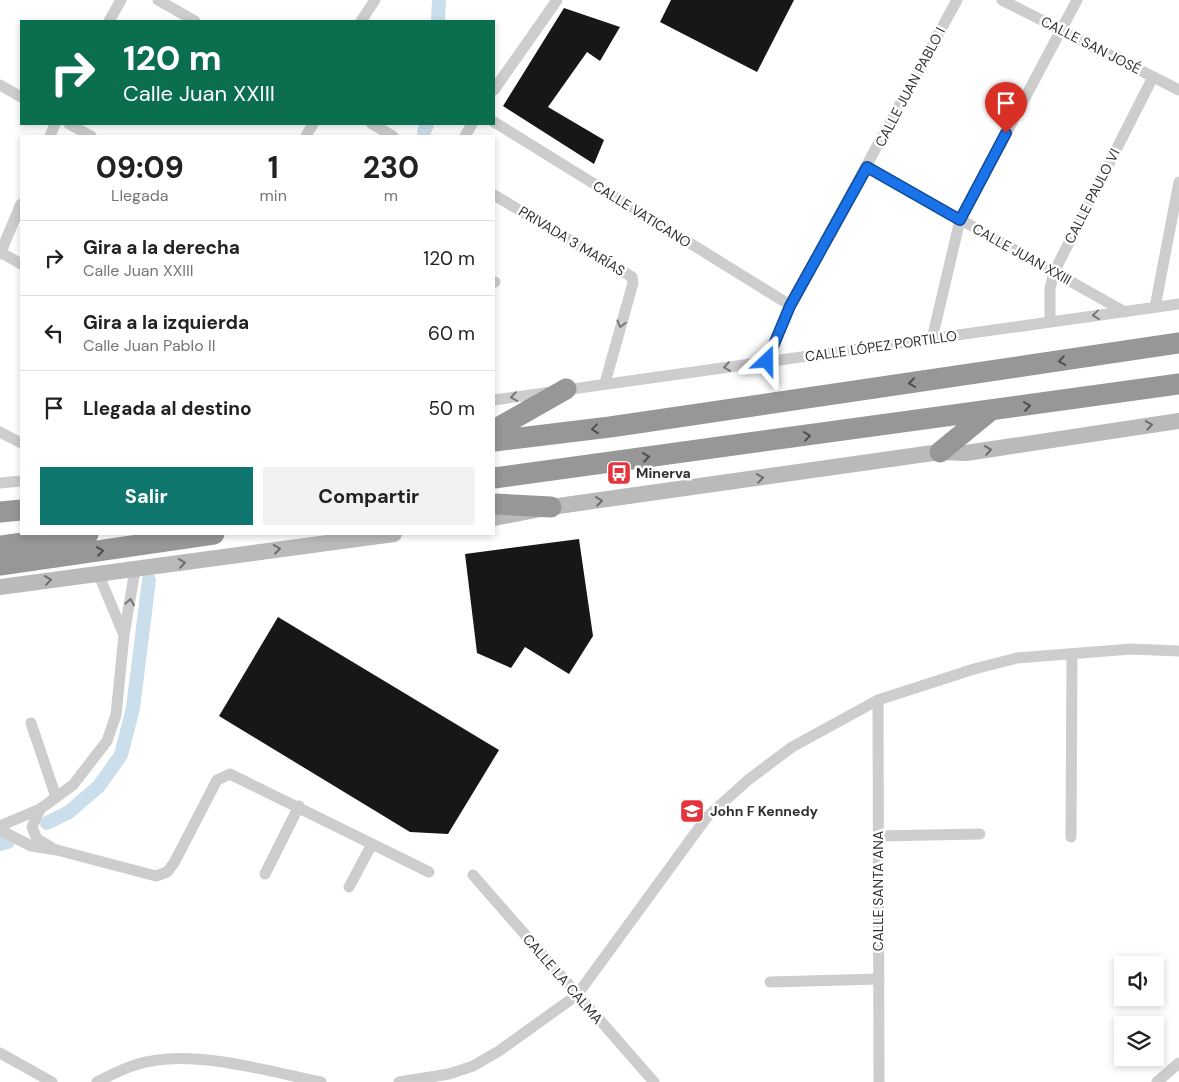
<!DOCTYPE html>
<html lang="es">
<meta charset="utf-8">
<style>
body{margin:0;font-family:"DM Sans",sans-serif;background:#f2f2f2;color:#222;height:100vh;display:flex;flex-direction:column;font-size:19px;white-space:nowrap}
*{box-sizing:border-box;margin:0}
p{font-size:16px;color:#767676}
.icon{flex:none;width:28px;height:28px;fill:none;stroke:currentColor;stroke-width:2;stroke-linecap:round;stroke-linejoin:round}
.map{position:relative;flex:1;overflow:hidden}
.side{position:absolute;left:20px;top:135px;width:475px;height:400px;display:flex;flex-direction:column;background:#fff;border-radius:0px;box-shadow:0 2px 8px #0003}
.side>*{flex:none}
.banner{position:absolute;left:20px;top:20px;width:475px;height:105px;border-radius:0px;box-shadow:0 2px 8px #0003;background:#0b6e4f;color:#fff;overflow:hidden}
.controls{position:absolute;left:1114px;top:956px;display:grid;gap:10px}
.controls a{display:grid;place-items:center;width:50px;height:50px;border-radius:0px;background:#fff;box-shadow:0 2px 8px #0003;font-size:25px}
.pin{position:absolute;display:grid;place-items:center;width:42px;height:42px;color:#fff;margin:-51px -21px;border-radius:50% 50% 50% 0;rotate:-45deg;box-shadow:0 0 5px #0007}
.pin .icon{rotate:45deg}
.me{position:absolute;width:55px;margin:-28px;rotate:23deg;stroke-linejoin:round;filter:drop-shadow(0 0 4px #0008)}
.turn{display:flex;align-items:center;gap:18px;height:105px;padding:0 20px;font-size:22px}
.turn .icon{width:65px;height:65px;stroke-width:2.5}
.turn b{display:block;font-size:35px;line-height:42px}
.eta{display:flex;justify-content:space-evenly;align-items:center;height:85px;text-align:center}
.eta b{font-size:30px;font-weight:700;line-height:35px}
.primary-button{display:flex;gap:10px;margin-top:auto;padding:10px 20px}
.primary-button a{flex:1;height:58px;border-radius:0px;background:#0f766e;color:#fff;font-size:20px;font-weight:700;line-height:58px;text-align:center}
.primary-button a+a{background:#f2f2f2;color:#222}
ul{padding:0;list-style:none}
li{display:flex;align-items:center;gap:15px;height:75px;padding:0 20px;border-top:1px solid #e0e0e0}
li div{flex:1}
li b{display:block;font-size:19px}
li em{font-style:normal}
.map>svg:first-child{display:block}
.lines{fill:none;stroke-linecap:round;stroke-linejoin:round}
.canal{stroke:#cadeec;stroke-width:14}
.building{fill:#171717}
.street{stroke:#cdcdcd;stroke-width:11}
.secondary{stroke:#bababa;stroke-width:16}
.highway{stroke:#979797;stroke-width:21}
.oneway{stroke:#777}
.oneway2{stroke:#4f4f4f}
.oneway3{stroke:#6e6e6e}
.route-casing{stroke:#114b97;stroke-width:12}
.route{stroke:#1a73e8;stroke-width:9}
.labels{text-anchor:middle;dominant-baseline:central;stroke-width:5;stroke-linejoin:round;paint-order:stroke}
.street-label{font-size:14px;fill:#303030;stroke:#fff}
.poi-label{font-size:14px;font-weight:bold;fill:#303030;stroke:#fff;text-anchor:start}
</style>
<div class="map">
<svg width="1179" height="1082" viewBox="0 0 1179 1082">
<rect width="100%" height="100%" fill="#fff"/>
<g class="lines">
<!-- canal -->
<g class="canal">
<path d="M438 21 439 0"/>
<path d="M424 132 427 124"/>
<path d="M47 823 69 812 99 786 121 755 133 708 149 580"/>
<path d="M0 844 8 842"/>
</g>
</g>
<!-- building -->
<g class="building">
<path d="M671 0H794L757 72 660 22Z"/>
<path d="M564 8 620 27 600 61 587 52 548 107 604 140 594 164 503 106Z"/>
<path d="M579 539 593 636 569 674 525 647 511 668 477 653 465 554Z"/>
<path d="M278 617 499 750 448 834 410 832 219 716Z"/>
</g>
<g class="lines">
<!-- street -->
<g class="street">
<path d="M158 0 195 21"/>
<path d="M1002 0 1179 90"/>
<path d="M109 21 121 0"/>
<path d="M361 21 375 0"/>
<path d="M0 85 21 97"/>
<path d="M494 90 557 0"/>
<path d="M494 122 790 305"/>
<path d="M69 124 91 136"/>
<path d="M372 124 393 136"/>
<path d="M50 136 55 124"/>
<path d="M306 136 313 124"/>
<path d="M465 136 472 124"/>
<path d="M867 167 1125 312"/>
<path d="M494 195 632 277 633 283 605 383"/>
<path d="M0 252 21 264"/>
<path d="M0 254 21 204"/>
<path d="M494 282H495"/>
<path d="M1155 307 1179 182"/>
<path d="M1050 321V289L1054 272 1153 77"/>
<path d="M932 339 960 220 1077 0"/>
<path d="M767 361 790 305 957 0"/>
<path d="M494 400 1179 304"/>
<path d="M0 432 21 443"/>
<path d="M0 483 21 481"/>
<path d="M98 573 123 633"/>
<path d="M878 700 879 1082"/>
<path d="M31 723 56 797"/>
<path d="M40 809 32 827 37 839 51 847"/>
<path d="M0 826 40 809 73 785 107 741 116 715 124 635 135 570"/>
<path d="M0 830 31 846 57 850 156 876 167 872 174 863 217 780 230 774 429 872"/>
<path d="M878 836 980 834"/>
<path d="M1071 837 1072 654"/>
<path d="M265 874 299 806"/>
<path d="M473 875 654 1082"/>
<path d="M349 887 372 844"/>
<path d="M770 982 879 979"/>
<path d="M0 1053 52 1082"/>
<path d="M97 1082C109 1076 122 1069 135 1065 190 1047 266 1071 321 1082"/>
<path d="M399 1082 449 1074 473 1066 499 1051 577 995 707 817 748 780 792 747 878 700 974 669 1017 658 1131 649 1179 651"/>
<path d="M1157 1082 1179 1063"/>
</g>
<!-- secondary -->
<g class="secondary">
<path d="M494 518 551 507 940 452 966 453 1179 421"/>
<path d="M0 587 394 534"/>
</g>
<!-- highway -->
<g class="highway">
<path d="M494 430 566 389"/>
<path d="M494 441 610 427 1179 343"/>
<path d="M940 452 990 411"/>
<path d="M494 478 1179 384"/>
<path d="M494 504 551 507"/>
<path d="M0 512 21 510"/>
<path d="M0 546 88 534"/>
<path d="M0 565 214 534"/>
</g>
</g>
<!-- one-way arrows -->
<defs><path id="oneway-chevron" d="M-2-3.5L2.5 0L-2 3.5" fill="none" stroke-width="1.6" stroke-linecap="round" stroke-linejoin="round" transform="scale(1.25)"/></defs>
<g class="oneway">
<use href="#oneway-chevron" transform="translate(1096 315) rotate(173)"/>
<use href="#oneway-chevron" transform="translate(621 324) rotate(105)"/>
<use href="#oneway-chevron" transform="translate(727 367) rotate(172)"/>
<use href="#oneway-chevron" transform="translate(514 397) rotate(171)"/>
<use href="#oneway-chevron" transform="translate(130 602) rotate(-80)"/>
</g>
<g class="oneway2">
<use href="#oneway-chevron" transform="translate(1062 361) rotate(171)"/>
<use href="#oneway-chevron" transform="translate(912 383) rotate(172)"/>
<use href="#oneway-chevron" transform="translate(1027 406) rotate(-8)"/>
<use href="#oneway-chevron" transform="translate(595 429) rotate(173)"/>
<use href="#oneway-chevron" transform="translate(807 436) rotate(-8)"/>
<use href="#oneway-chevron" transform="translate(646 457) rotate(-8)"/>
<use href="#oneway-chevron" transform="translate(100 551) rotate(-8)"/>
</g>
<g class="oneway3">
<use href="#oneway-chevron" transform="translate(1149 425) rotate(-9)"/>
<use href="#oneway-chevron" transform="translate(988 450) rotate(-9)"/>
<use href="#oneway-chevron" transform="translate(760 478) rotate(-8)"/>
<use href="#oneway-chevron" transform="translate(599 501) rotate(-8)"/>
<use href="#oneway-chevron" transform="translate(277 549) rotate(-8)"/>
<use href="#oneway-chevron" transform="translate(182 563) rotate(-9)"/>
<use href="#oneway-chevron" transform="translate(48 580) rotate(-8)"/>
</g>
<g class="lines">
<defs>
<path id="route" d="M767 361 790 306 867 167 960 220 1006 133"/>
</defs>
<!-- route casing -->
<use href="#route" class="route-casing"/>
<!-- route -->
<use href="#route" class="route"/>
</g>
<!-- icons -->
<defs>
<symbol id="bus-square" viewBox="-11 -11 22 22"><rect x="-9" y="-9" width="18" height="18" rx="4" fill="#e5343c" stroke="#fff"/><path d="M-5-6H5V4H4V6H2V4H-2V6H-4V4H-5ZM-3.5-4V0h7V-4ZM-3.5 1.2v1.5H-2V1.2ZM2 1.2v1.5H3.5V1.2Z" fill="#fff"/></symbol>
<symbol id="school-square" viewBox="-11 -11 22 22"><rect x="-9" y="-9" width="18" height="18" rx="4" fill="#e5343c" stroke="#fff"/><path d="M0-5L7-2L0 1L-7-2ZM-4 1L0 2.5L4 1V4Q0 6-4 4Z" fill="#fff"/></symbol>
</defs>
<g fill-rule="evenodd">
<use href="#bus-square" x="605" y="459" width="28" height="28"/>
<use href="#school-square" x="678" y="797" width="28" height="28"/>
</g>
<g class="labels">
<!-- street labels -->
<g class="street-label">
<text transform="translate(1091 45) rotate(27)">CALLE SAN JOSÉ</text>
<text transform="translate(910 87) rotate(-62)">CALLE JUAN PABLO I</text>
<text transform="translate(1092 196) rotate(-63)">CALLE PAULO VI</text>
<text transform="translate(642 214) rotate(32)">CALLE VATICANO</text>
<text transform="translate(572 241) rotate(31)">PRIVADA 3 MARÍAS</text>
<text transform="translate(1022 254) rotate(29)">CALLE JUAN XXIII</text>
<text transform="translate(881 346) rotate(-8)">CALLE LÓPEZ PORTILLO</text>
<text transform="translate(878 891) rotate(-90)">CALLE SANTA ANA</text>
<text transform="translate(563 979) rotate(49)">CALLE LA CALMA</text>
</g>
<!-- poi labels -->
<g class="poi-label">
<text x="636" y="473">Minerva</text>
<text x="710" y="811">John F Kennedy</text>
</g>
</g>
</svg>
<div class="controls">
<a><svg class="icon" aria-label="sound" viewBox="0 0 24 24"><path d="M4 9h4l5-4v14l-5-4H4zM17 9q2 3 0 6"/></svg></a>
<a><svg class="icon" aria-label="layers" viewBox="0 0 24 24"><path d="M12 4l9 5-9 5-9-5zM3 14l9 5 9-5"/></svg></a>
</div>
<div class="pin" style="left:1006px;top:133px;background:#d93025"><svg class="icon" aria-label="arrive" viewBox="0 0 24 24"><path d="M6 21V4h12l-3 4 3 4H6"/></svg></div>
<svg class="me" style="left:767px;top:361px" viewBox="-20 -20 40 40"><path d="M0-17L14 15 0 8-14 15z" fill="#1a73e8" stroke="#fff" stroke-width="4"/></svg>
<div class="banner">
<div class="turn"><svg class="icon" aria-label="right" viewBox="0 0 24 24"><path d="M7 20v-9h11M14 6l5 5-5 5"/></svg><div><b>120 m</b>Calle Juan XXIII</div></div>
</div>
<section class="side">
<div class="eta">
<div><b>09:09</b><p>Llegada</p></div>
<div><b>1</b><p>min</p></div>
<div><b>230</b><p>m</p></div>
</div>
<ul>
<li><svg class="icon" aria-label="right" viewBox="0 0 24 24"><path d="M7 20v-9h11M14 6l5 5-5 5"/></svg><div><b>Gira a la derecha</b><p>Calle Juan XXIII</p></div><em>120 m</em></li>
<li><svg class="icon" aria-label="left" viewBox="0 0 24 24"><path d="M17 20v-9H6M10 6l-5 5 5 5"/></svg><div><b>Gira a la izquierda</b><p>Calle Juan Pablo II</p></div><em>60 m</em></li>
<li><svg class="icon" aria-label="arrive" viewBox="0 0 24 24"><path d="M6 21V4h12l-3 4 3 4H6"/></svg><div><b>Llegada al destino</b></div><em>50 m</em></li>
</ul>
<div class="primary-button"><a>Salir</a><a>Compartir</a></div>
</section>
</div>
